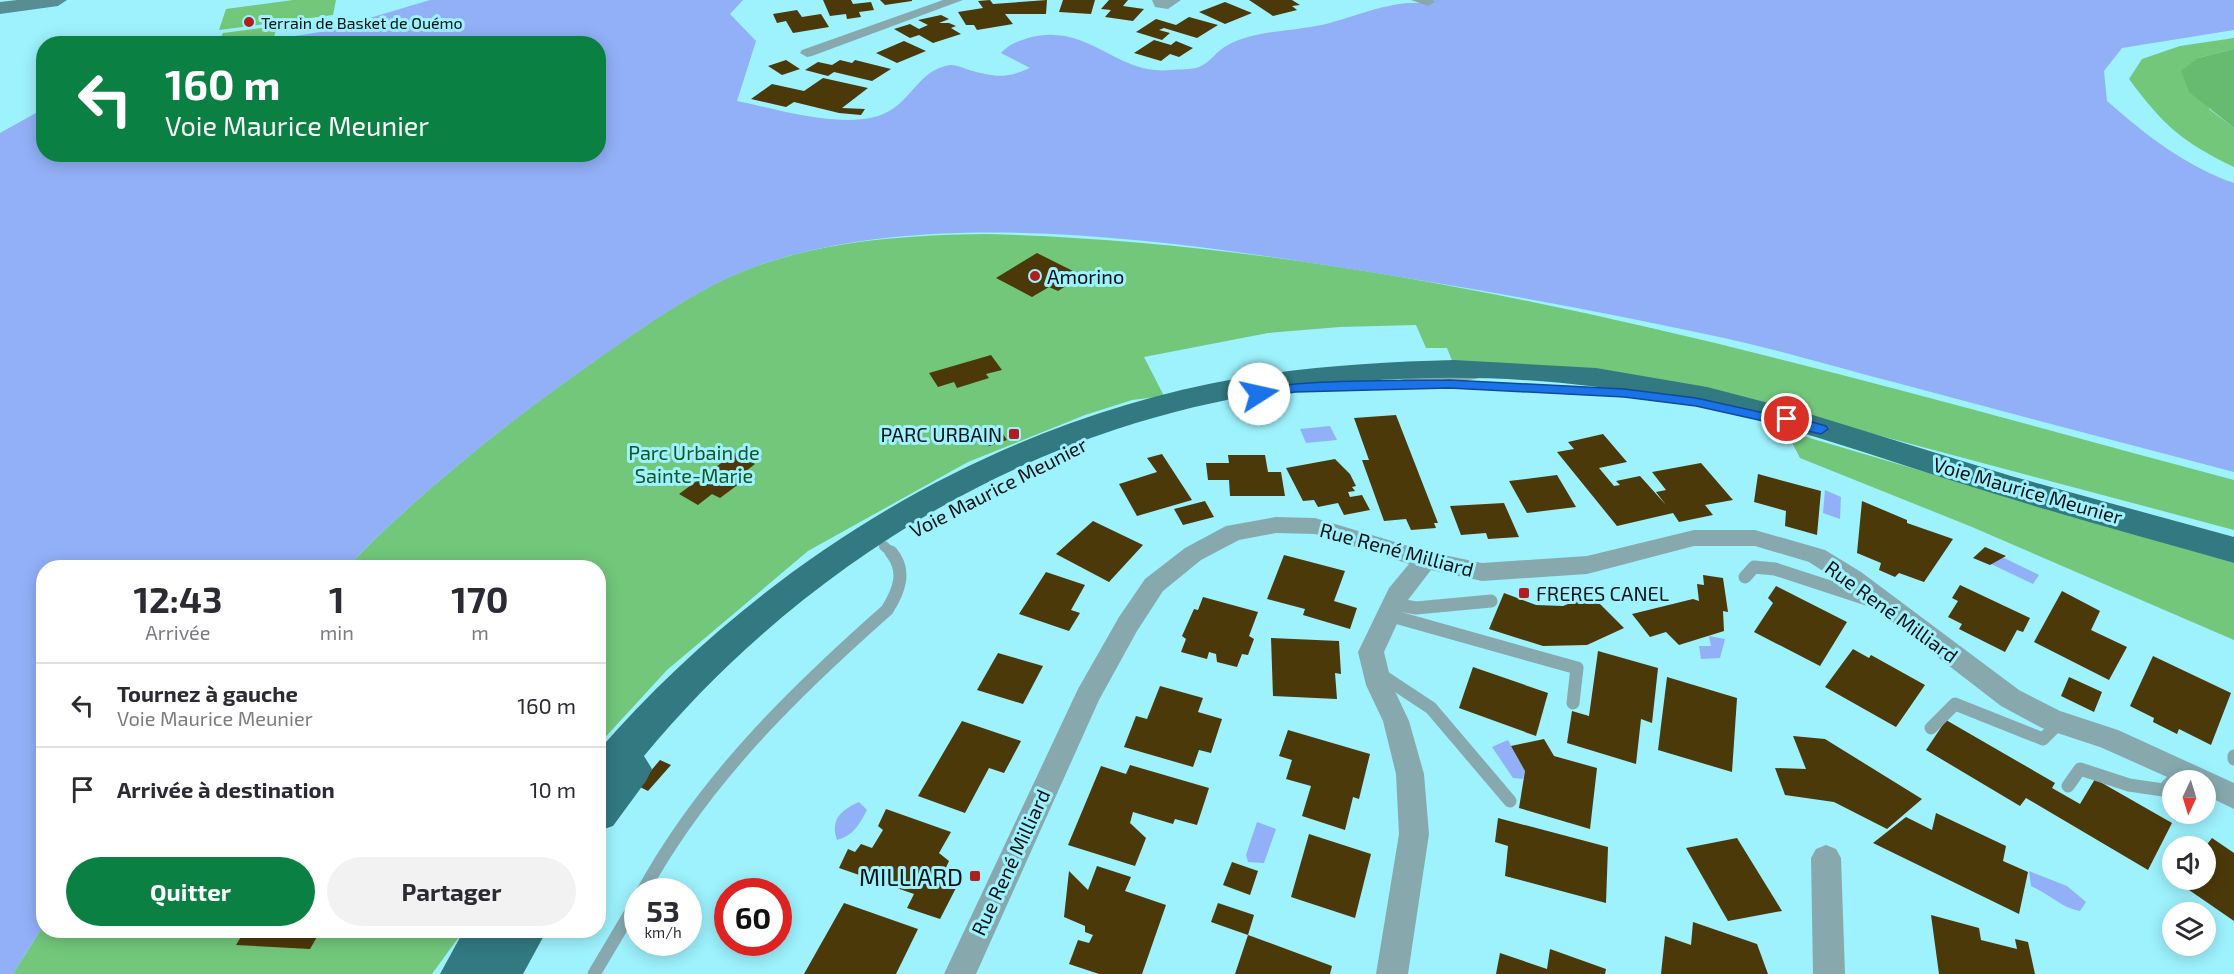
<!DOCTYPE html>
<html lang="fr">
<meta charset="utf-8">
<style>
body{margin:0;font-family:"Exo 2",sans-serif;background:#f2f2f3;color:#2b2b33;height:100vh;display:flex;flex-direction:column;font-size:22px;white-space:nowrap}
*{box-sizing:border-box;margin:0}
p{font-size:20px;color:#7c7c81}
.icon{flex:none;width:33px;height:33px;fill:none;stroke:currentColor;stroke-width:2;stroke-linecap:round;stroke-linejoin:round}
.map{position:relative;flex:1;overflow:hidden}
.panel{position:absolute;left:36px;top:560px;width:570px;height:378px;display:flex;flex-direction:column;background:#fff;border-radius:24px;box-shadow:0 3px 15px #0003}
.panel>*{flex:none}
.hud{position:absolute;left:36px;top:36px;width:570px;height:126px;border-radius:24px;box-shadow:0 3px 15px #0003;background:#0b8043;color:#fff;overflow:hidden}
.needle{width:39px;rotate:184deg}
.buttons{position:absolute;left:2162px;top:770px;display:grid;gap:12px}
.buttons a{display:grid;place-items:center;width:54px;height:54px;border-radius:50%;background:#fff;box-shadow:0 3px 15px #0003;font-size:30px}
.speed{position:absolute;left:624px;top:878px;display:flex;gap:12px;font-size:30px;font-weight:700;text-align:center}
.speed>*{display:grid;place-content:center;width:78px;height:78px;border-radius:50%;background:#fff;box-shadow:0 3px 15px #0003;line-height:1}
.speed small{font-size:15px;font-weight:400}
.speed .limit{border:9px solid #d22;background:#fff;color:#111}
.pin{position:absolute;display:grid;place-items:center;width:51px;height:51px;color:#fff;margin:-26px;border:3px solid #fff;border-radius:50%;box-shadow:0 2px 6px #0007}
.me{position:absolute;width:66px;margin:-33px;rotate:80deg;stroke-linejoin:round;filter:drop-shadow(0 0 4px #0008)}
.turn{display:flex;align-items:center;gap:21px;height:126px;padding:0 30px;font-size:27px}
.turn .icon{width:78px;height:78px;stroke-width:2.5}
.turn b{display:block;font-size:42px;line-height:51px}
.eta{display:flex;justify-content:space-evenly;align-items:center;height:102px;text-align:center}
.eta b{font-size:36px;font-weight:700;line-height:42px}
.action{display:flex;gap:12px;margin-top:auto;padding:12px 30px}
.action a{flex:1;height:69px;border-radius:36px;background:#0b8043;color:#fff;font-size:24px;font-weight:700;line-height:69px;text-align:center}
.action a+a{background:#f2f2f3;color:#2b2b33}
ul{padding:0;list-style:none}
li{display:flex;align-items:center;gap:18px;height:84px;padding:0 30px;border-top:2px solid #e1e1e2}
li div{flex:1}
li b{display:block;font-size:22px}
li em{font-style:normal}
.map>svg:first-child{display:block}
.green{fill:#72c77b}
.forest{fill:#66bb70}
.water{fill:#92b0f8}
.building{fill:#4c3909}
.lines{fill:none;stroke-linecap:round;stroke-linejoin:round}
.lane-far1{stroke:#87a9ae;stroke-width:10}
.lane{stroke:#87a9ae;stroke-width:13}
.street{fill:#87a9ae;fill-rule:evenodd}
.secondary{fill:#598d94;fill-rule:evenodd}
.primary{fill:#327982;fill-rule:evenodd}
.route{fill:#1a73e8;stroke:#114b97;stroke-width:1.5}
.poi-dot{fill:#b01e20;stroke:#9df2fd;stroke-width:2}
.labels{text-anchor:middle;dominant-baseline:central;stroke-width:6;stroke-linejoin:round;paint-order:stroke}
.far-poi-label{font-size:16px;fill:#001114;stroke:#9df2fd;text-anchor:start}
.poi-label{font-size:20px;fill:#001114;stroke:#9df2fd;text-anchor:start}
.park-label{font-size:20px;fill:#195423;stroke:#9df2fd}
.street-label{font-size:20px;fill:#001114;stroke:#9df2fd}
.near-poi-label{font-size:24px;fill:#001114;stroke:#9df2fd;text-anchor:end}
</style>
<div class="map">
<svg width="2234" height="974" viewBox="0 0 2234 974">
<rect width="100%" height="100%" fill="#9df2fd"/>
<!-- green -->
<g class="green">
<path d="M293 0H336L333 15 219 30 226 9Z"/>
<path d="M277 26 274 37 218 43 223 33Z"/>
<path d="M2234 38V49L2198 58 2209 109 2234 128V167C2182 142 2164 126 2129 79L2142 59 2180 46Z"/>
<path d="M987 234C1413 245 1825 371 2234 480V530L1724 394 1453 363 1447 348H1426L1416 325 1340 327 1268 333 1144 357 1164 396 1132 400 1085 415 968 462 808 551 667 670 599 744 598 567H347C425 487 514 417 606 353 658 317 711 279 772 261 843 239 914 235 987 234Z"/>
<path d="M1786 431 2234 563V640L1972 527 1800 458Z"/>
<path d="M43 926 44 930H464L432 974H13Z"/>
</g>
<!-- forest -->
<path class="forest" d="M2234 49V128L2189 92 2181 71 2198 58Z"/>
<!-- water -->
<g class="water">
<path d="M430 0H743L730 14 756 41 737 101C778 109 858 135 894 108 914 94 923 68 951 65 956 65 964 68 969 70 995 77 1005 79 1030 68L1001 53C1010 44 1016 42 1028 38 1088 21 1116 76 1171 70 1179 69 1191 70 1199 67 1210 63 1217 50 1228 45 1258 29 1294 32 1326 24 1355 16 1393 0 1424 3L1428 0H2234V30L2122 48 2104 71 2107 101C2146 135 2185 166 2234 183V472C2123 443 2012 414 1901 384 1842 369 1783 351 1724 338 1586 308 1445 283 1305 262 1141 237 933 211 772 261 710 280 657 318 605 354 513 418 425 487 347 567H44L43 926 13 974H0V133L43 109 44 154H598V44L253 43 326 31Z"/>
<path d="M1330 426 1337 440 1306 443 1300 429Z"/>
<path d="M1825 490 1841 497 1840 519 1823 513Z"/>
<path d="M1998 555 2039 575 2033 584 1991 564Z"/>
<path d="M1709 636 1725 639 1720 658 1701 659 1699 646H1711Z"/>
<path d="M1508 740 1525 771 1523 779 1513 778 1492 747Z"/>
<path d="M859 802 867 810C859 825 854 835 837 840 830 820 841 810 859 802Z"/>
<path d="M1257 822 1276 829 1264 863 1248 862 1246 855Z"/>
<path d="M2029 871 2067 886 2086 902 2080 911C2060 907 2050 894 2031 886Z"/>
</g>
<!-- building -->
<g class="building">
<path d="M823 0H851L853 4 871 2 874 10 859 12 861 17 847 19 846 14 830 16Z"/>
<path d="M880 0H912V1L885 5Z"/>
<path d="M990 0 993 4 1047 0 1046 14H1005L1013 24 977 30 974 25H966L958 12 983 8 978 1Z"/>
<path d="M1063 0H1095L1091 14 1059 12Z"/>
<path d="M1109 0H1128L1123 6 1144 9 1133 21 1105 17 1111 10 1101 9Z"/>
<path d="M1249 0H1292L1300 5 1292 6 1297 10 1273 16Z"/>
<path d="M1225 2 1252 13 1225 24 1199 12Z"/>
<path d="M797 10 802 17 821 14 829 27 793 33 786 21 777 23 773 14Z"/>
<path d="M941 15 949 19 939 23H949L956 26 951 28 961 34 933 43 919 35 910 38 894 29 910 24 919 29 928 25 918 20Z"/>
<path d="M1189 17 1218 25 1197 38 1164 28 1159 30 1170 33 1162 40 1136 32 1156 19 1176 25Z"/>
<path d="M1154 40 1171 45 1176 41 1193 48 1179 57 1170 54 1161 61 1134 53Z"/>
<path d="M904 41 926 51 897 63 876 53Z"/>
<path d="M786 60 800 69 782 75 768 66Z"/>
<path d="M840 60 852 63 855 60 891 69 872 81 834 72 828 76 805 70 818 62 832 65Z"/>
<path d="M823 78 868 88 842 108 865 109 861 115 839 113 794 102 786 107 751 99 772 84 804 91Z"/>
<path d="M1037 253 1073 271 1067 274 1077 279 1058 291 1049 287 1032 297 996 278Z"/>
<path d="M991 355 1002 370 986 374 989 378 957 388 954 382 938 387 929 373Z"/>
<path d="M1396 415 1438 523H1434L1436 528 1411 530 1406 519 1384 521 1362 460H1369L1354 418Z"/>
<path d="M1003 434 1007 440 989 446 985 440Z"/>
<path d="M1603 434 1627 462 1599 468 1614 486 1620 485 1616 481 1640 476 1666 505 1656 492 1666 490 1652 472 1701 463 1733 500 1705 505 1713 515 1679 522 1673 513 1617 526 1557 452 1574 449 1568 442Z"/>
<path d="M735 453 755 464 741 475 747 478 720 498 712 494 698 505 679 494Z"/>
<path d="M1162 454 1192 500 1137 516 1119 484 1157 472 1147 458Z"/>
<path d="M1228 455H1265L1268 472H1281L1285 496H1230L1229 480H1208L1206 463H1229Z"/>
<path d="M1335 459 1350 474 1356 486 1352 487 1355 491 1348 492 1350 497 1362 495 1370 510 1344 515 1338 503 1318 507 1314 500 1303 501 1286 468Z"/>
<path d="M1758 474 1821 491 1817 535 1785 526 1786 511 1754 502Z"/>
<path d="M1557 475 1576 507 1527 513 1509 481Z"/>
<path d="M1205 501 1214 517 1183 525 1174 509Z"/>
<path d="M1862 501 1907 520V523L1953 539 1924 582 1899 573 1895 577 1879 570 1881 563 1857 553Z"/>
<path d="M1504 503 1519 537 1488 539 1486 533 1461 535 1450 506Z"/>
<path d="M1093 521 1143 545 1109 582 1056 554Z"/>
<path d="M1985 547 2006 556 1990 565 1973 558Z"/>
<path d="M1284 555 1345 571 1334 601 1357 608 1350 629 1303 615 1305 609 1267 599Z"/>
<path d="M1046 572 1085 585 1071 610 1080 613 1069 631 1019 614Z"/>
<path d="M1703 575 1723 578 1728 612 1723 611 1724 631 1679 645 1666 632 1650 637 1632 614 1693 599 1699 601 1697 584 1704 585Z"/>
<path d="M1960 585 2030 618 2023 632 2017 630 2005 652 1959 629 1962 624 1948 617 1958 601 1952 598Z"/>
<path d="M1776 586 1847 622 1820 666 1754 632 1773 603 1768 598Z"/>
<path d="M2062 591 2100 611 2091 630 2127 647 2109 680 2034 642Z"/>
<path d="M1504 593 1536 605 1563 606 1591 595 1624 628 1587 645 1543 646 1489 629Z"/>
<path d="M1203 597 1258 612 1249 636 1254 639 1248 655 1242 654 1237 667 1217 662 1216 654 1209 652 1207 659 1181 652 1186 639 1182 636 1194 609 1198 610Z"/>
<path d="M1271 638 1339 641 1341 674 1335 673 1337 699 1273 696Z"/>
<path d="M1853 649 1869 658 1871 655 1925 685 1896 727 1825 687Z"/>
<path d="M1598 651 1658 668 1652 723 1641 719 1636 764 1567 743 1572 711 1589 716Z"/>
<path d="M998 653 1043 666 1023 704 977 690Z"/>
<path d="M2153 656 2231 693 2211 745 2179 729 2177 734 2153 722 2154 718 2130 706Z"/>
<path d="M1473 667 1548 693 1536 736 1459 708Z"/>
<path d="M1667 677 1737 698 1732 772 1658 750Z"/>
<path d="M2069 677 2102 692 2094 712 2061 696Z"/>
<path d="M1160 686 1203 698 1198 712 1222 719 1211 753 1199 750 1193 767 1124 747 1136 716 1147 719Z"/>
<path d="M1946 720 2055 783 2052 788 2080 804 2095 779 2172 823 2148 870 2026 798 2020 806 1926 750Z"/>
<path d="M962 721 1021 741 1004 773 989 768 965 813 918 796Z"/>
<path d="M1288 730 1370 754 1359 799 1353 797 1345 830 1302 816 1311 786 1286 779 1292 760 1279 756Z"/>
<path d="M1793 736 1825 739 1922 799 1887 829 1834 802 1785 795 1775 768 1806 769Z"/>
<path d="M1544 739 1554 756 1597 768 1590 829 1519 808 1525 771 1511 746Z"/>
<path d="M660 760 671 765 648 791 638 786Z"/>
<path d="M1130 765 1209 788 1197 825 1175 819 1173 824 1133 812 1130 823 1146 838 1135 866 1068 845 1101 766 1126 774Z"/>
<path d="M886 809 951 832 939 853 949 861 940 881 956 888 940 919 907 908 914 894 839 868 848 849 855 852 861 844 872 848 883 830 878 826Z"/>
<path d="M1936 813 2006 846 2003 861 2028 872 2019 914 1873 843 1906 817 1932 830Z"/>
<path d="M1498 818 1608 847 1606 903 1505 876 1508 846 1495 842Z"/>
<path d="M1309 834 1371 854 1355 918 1291 897Z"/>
<path d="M1737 838 1782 911 1728 921 1686 848Z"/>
<path d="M2212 838 2234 853V921L2176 881 2205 879V847Z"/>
<path d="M1232 862 1258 871 1250 895 1223 885Z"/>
<path d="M1097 866 1131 877 1125 891 1166 905 1142 974H1099L1069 964 1078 940 1089 943 1093 935 1085 932V926L1064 917 1069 871 1088 890Z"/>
<path d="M844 903 918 929 896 974H804Z"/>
<path d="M1218 903 1254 915 1248 935 1211 922Z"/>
<path d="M1931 915 1979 928 1981 940 2017 949 2015 939 2028 942 2035 974H1939Z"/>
<path d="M1693 922 1757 944 1768 974H1661L1665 936 1691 945Z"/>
<path d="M245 930H321L310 949 236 945Z"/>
<path d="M1248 935 1332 966 1330 974H1235Z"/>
<path d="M1550 949 1606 969 1605 974H1496L1500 953 1547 969Z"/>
</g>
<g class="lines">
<!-- lane-far1 -->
<g class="lane-far1">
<path d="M1401 385C1427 375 1455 381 1482 372"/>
<path d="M884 546 893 554"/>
</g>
<!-- lane -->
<g class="lane">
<path d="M1745 577 1754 567 1775 569 1870 600"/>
<path d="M1393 604 1416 608 1491 601"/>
<path d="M1388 615 1577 668 1573 703"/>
<path d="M1381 675 1431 708 1510 801"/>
<path d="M1931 728 1955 704 2043 739 2060 722"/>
<path d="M2234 756V759"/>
<path d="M2068 786 2080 769 2129 785 2163 790 2172 781"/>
<path d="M643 891C704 780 793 693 887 610 899 591 907 571 891 552"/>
<path d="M594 974 638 900"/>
</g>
<!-- street -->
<g class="street">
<path d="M943 0H963L812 56 807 57 800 53 802 50Z"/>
<path d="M1152 0H1181L1168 9 1155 7Z"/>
<path d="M1411 0H1433L1435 2 1428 6Z"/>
<path d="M1276 517 1315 518 1425 551 1482 563 1587 556 1694 530H1755L1825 550 1861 572 2019 690 2060 711 2118 730 2234 783V809L2205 795V780H2174L2100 747 2042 728 2001 706 1843 584 1809 562 1755 546H1694L1587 574 1482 581 1431 570 1408 600 1384 652 1392 685 1409 721 1424 774 1429 834 1408 974H1376L1399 834 1396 774 1383 721 1366 685 1358 652 1389 588 1409 564 1315 534 1276 533 1239 540 1201 560 1163 591 1137 631 1099 700 976 974H944L1078 689 1119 617 1145 579 1185 548 1226 526Z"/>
<path d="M1826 845 1836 849 1841 858 1845 974H1813L1811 858 1816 849Z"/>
</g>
<!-- secondary -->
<path class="secondary" d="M17 0H67L58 6 0 14V2Z"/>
<!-- primary -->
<g class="primary">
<path d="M1454 360 1596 368 1707 387 1803 412 2011 476 2234 537V563C2139 536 2044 510 1950 480 1857 451 1764 417 1667 398 1488 364 1291 372 1117 429 935 488 765 609 644 756L652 769 646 781 613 826 598 831V751C764 561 989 422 1240 378 1311 366 1382 362 1454 360Z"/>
<path d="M464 930H547L523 974H440Z"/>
</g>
</g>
<!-- route -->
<path class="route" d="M1449 380 1624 389 1696 398 1782 417 1787 415 1826 426 1828 429 1821 434 1696 406 1624 397 1449 388 1295 392 1259 398 1253 394C1268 378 1418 381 1449 380Z"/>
<!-- markers -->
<g class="poi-dot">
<circle cx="249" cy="22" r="6"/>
<circle cx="1035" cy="276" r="6"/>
<rect x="1008" y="428" width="12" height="12" rx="3"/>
<rect x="1518" y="587" width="12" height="12" rx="3"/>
<rect x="969" y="870" width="12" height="12" rx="3"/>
</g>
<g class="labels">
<!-- far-poi labels -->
<g class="far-poi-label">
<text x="261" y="22">Terrain de Basket de Ouémo</text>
</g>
<!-- poi labels -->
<g class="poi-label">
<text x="1047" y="276">Amorino</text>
<text x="1002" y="434" text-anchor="end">PARC URBAIN</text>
<text x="1536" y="593">FRERES CANEL</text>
</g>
<!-- park labels -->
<g class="park-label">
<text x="694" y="452">Parc Urbain de<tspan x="694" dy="23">Sainte-Marie</tspan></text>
</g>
<!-- street labels -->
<g class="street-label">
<text transform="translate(998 487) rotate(-27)">Voie Maurice Meunier</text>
<text transform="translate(2028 490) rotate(16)">Voie Maurice Meunier</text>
<text transform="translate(1397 549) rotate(15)">Rue René Milliard</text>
<text transform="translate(1892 611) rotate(36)">Rue René Milliard</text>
<text transform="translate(1010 862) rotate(-65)">Rue René Milliard</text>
</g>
<!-- near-poi labels -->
<g class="near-poi-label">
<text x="963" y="876">MILLIARD</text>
</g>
</g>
</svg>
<div class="buttons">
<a><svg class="needle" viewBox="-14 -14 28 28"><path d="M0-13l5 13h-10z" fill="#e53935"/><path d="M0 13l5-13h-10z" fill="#7c7c81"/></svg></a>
<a><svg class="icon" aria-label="sound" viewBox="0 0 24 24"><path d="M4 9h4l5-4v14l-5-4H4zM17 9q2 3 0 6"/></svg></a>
<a><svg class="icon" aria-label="layers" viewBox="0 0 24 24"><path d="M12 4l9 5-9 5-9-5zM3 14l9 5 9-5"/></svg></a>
</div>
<div class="speed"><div>53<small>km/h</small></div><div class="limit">60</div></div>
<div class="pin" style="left:1787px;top:419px;background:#d93025"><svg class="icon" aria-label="arrive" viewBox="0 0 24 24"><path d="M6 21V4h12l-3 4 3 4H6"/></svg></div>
<svg class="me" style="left:1259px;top:394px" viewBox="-20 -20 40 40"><circle r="19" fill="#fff"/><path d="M0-13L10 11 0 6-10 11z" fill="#1a73e8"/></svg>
<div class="hud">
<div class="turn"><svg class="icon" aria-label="left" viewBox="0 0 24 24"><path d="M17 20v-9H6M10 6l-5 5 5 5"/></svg><div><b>160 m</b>Voie Maurice Meunier</div></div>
</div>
<section class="panel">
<div class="eta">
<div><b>12:43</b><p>Arrivée</p></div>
<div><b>1</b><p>min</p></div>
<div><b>170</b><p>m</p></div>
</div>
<ul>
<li><svg class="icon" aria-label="left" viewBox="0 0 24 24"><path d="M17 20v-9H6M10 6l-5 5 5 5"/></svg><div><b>Tournez à gauche</b><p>Voie Maurice Meunier</p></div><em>160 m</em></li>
<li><svg class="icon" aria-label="arrive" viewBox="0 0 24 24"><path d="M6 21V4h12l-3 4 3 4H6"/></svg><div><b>Arrivée à destination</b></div><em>10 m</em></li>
</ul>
<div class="action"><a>Quitter</a><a>Partager</a></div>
</section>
</div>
